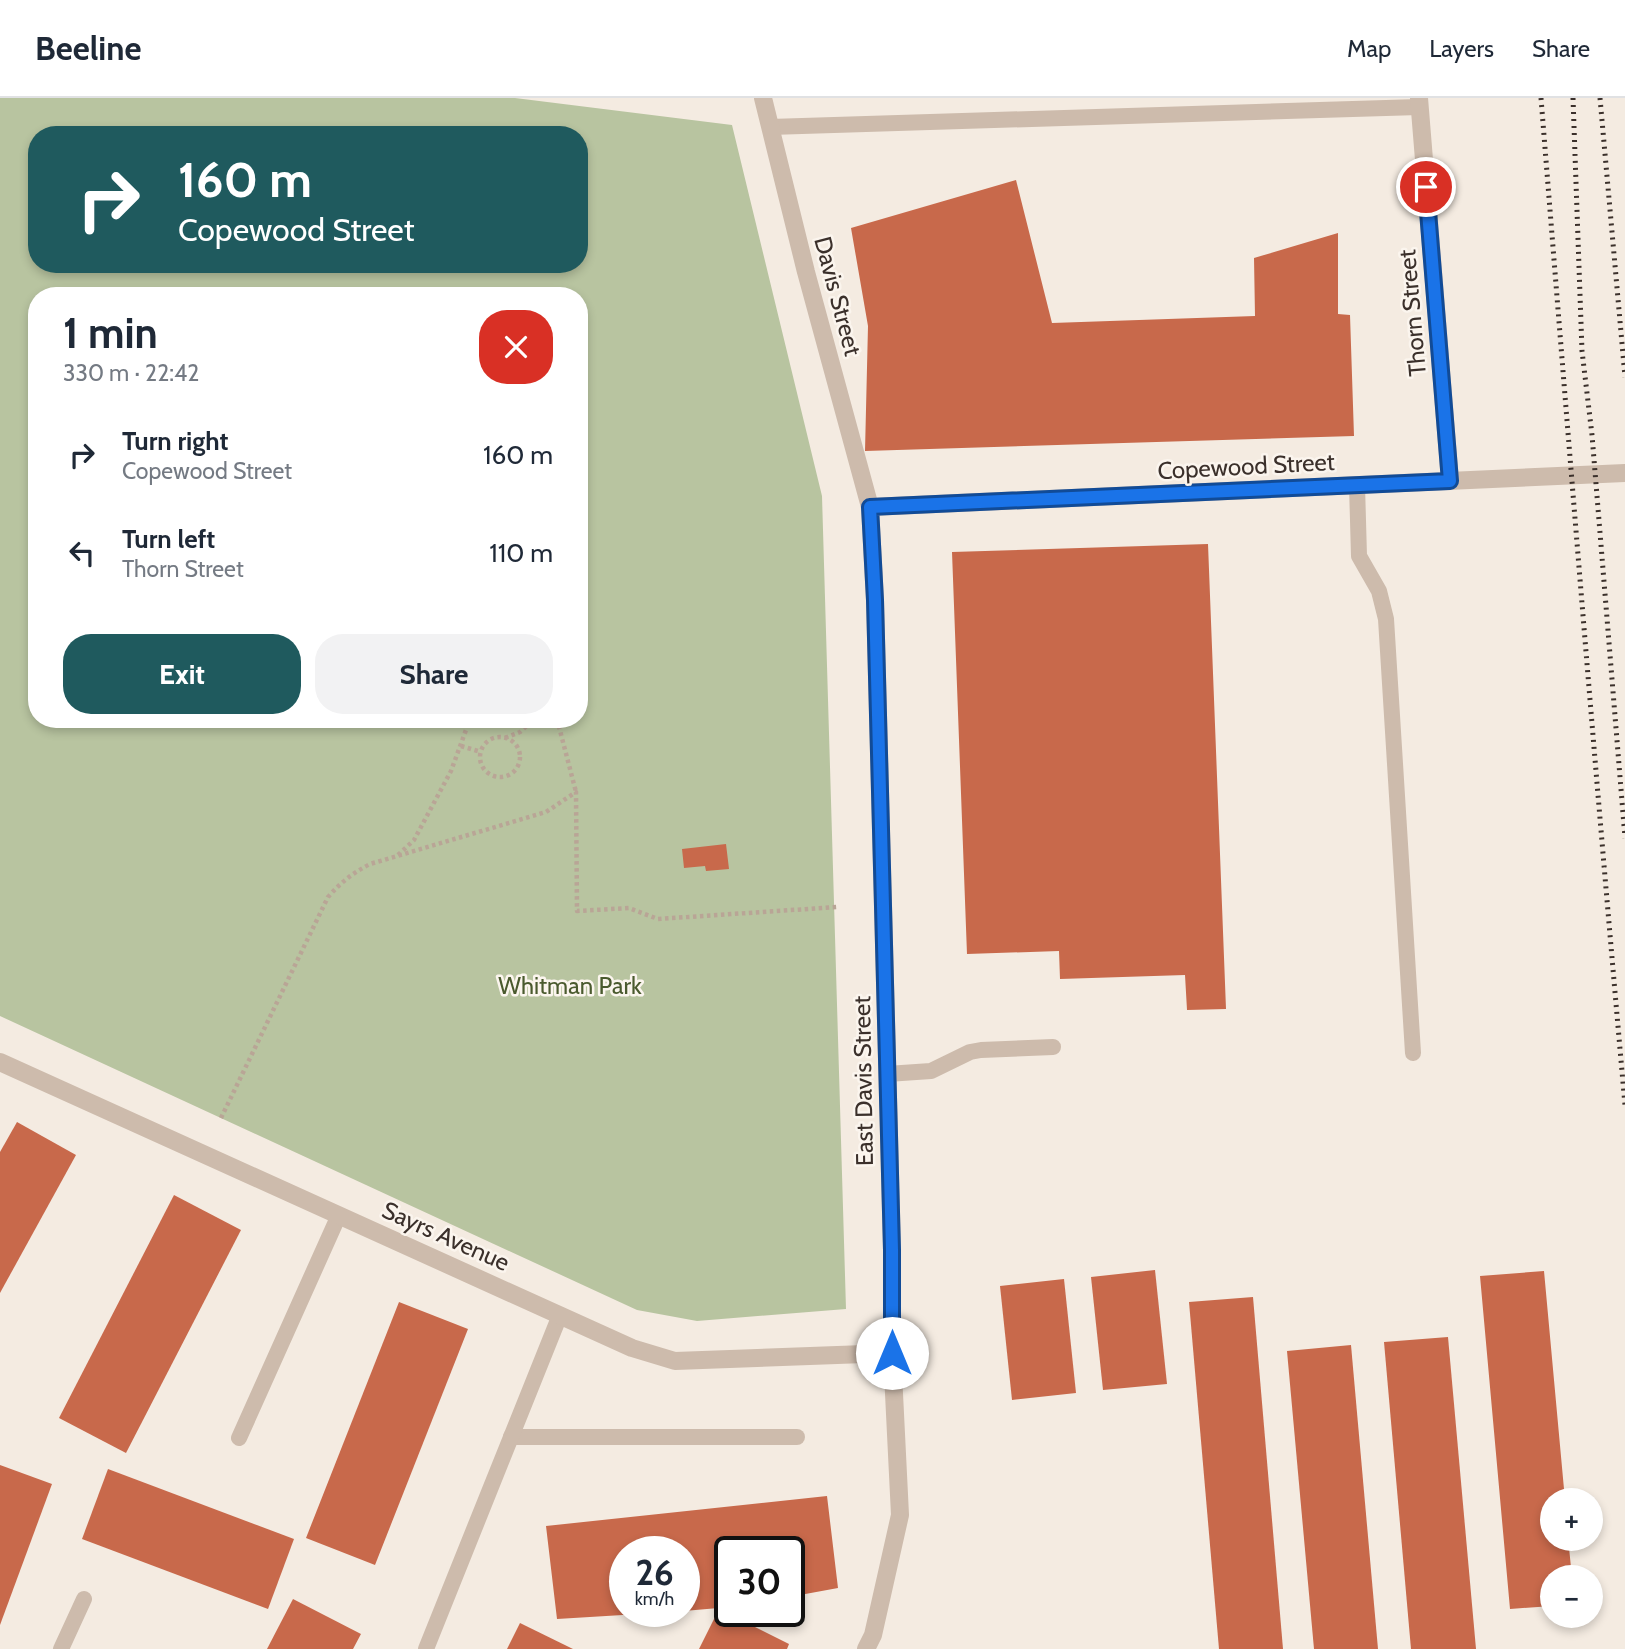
<!DOCTYPE html>
<meta charset="utf-8">
<style>
body{margin:0;font-family:Cabin,sans-serif;background:#f2f2f3;color:#1f2937;height:100vh;display:flex;flex-direction:column;font-size:26px;white-space:nowrap}
*{box-sizing:border-box;margin:0}
p{font-size:23px;color:#747a83}
.icon{flex:none;width:38px;height:38px;fill:none;stroke:currentColor;stroke-width:2;stroke-linecap:round;stroke-linejoin:round}
.map{position:relative;flex:1;overflow:hidden}
.drawer{position:absolute;left:28px;top:189px;width:560px;height:441px;display:flex;flex-direction:column;background:#fff;border-radius:28px;box-shadow:0 4px 10px #0003}
.drawer>*{flex:none}
.top-card{position:absolute;left:28px;top:28px;width:560px;height:147px;border-radius:28px;box-shadow:0 4px 10px #0003;background:#1f5a5e;color:#fff;overflow:hidden}
.buttons{position:absolute;left:1540px;top:1390px;display:grid;gap:14px}
.buttons a{display:grid;place-items:center;width:63px;height:63px;border-radius:50%;background:#fff;box-shadow:0 4px 10px #0003;font-size:35px}
.speed{position:absolute;left:609px;top:1438px;display:flex;gap:14px;font-size:35px;font-weight:700;text-align:center}
.speed>*{display:grid;place-content:center;width:91px;height:91px;border-radius:50%;background:#fff;box-shadow:0 4px 10px #0003;line-height:1}
.speed small{font-size:18px;font-weight:400}
.speed .limit{border:4px solid #111;border-radius:10px;background:#fff;color:#111}
.pin{position:absolute;display:grid;place-items:center;width:60px;height:60px;color:#fff;margin:-30px;border:4px solid #fff;border-radius:50%;box-shadow:0 2px 7px #0007}
.me{position:absolute;width:77px;margin:-38px;rotate:0deg;stroke-linejoin:round;filter:drop-shadow(0 0 5px #0008)}
.turn{display:flex;align-items:center;gap:24px;height:147px;padding:0 35px;font-size:32px}
.turn .icon{width:91px;height:91px;stroke-width:2.5}
.turn b{display:block;font-size:49px;line-height:60px}
.round{display:grid;place-items:center;flex:none;width:74px;height:74px;border-radius:28px;background:#f2f2f3}
.summary{display:flex;align-items:center;justify-content:space-between;height:119px;padding:0 35px}
h1{font-size:42px;font-weight:800;line-height:52px}
.primary-button{display:flex;gap:14px;margin-top:auto;padding:14px 35px}
.primary-button a{flex:1;height:80px;border-radius:28px;background:#1f5a5e;color:#fff;font-size:28px;font-weight:800;line-height:80px;text-align:center}
.primary-button a+a{background:#f2f2f3;color:#1f2937}
ul{padding:0;list-style:none}
li{display:flex;align-items:center;gap:21px;height:98px;padding:0 35px}
li div{flex:1}
li b{display:block;font-size:26px}
li em{font-style:normal}
header{display:flex;align-items:center;gap:42px;box-sizing:border-box;height:98px;padding:0 35px;background:#fff;border-bottom:2px solid #e0e1e3}
header strong{font-size:33px}
nav{display:flex;gap:38px;margin-inline-start:auto;font-size:24px}
.map>svg:first-child{display:block}
.green{fill:#b8c4a0;fill-rule:evenodd}
.building{fill:#c8694b}
.lines{fill:none;stroke-linecap:round;stroke-linejoin:round}
.path{stroke:#b9a596;stroke-width:4.5;stroke-dasharray:3.5 3.5;stroke-linecap:butt}
.lane{stroke:#cdbbac;stroke-width:16}
.street{stroke:#cdbbac;stroke-width:18}
.rail{stroke:#3b302b;stroke-width:5;stroke-dasharray:2 5;stroke-linecap:butt}
.route-casing{stroke:#114b97;stroke-width:18}
.route{stroke:#1a73e8;stroke-width:12}
.labels{text-anchor:middle;dominant-baseline:central;stroke-width:5;stroke-linejoin:round;paint-order:stroke}
.street-label{font-size:24px;fill:#3b302b;stroke:#fbf5ee}
.park-label{font-size:24px;fill:#4a5a2e;stroke:#fbf5ee}
</style>
<header>
<strong>Beeline</strong>
<nav><a>Map</a><a>Layers</a><a>Share</a></nav>
</header>
<div class="map">
<svg width="1625" height="1551" viewBox="0 0 1625 1551">
<rect width="100%" height="100%" fill="#f4ebe1"/>
<!-- green -->
<path class="green" d="M0 0H515L732 27 822 398 846 1211 697 1223 637 1212 0 918ZM37 37H579V166H37ZM37 198H579V621H37Z"/>
<!-- building -->
<g class="building">
<path d="M1016 82 1052 225 1255 218 1254 160 1338 135V216L1350 217 1354 338 865 353 868 228 851 130Z"/>
<path d="M1208 446 1226 911 1187 912 1185 877 1060 881 1059 853 967 856 952 454Z"/>
<path d="M726 746 729 771 706 773 705 768 684 770 682 751Z"/>
<path d="M17 1024 76 1057 0 1195V1054Z"/>
<path d="M174 1097 241 1132 126 1355 59 1320Z"/>
<path d="M1155 1172 1167 1286 1103 1292 1091 1179Z"/>
<path d="M1544 1173 1565 1402H1552V1440H1568L1572 1479H1552V1508L1510 1511 1480 1178Z"/>
<path d="M1064 1181 1076 1295 1012 1302 1000 1188Z"/>
<path d="M1253 1199 1283 1551H1219L1189 1204Z"/>
<path d="M399 1204 468 1231 375 1467 306 1440Z"/>
<path d="M1448 1239 1476 1551H1411L1384 1244Z"/>
<path d="M1351 1247 1378 1551H1314L1287 1253Z"/>
<path d="M0 1367 52 1386 0 1527Z"/>
<path d="M108 1371 294 1441 268 1511 82 1441Z"/>
<path d="M827 1398 838 1490 789 1499V1454H730V1509L684 1513V1454H625V1514H639V1516L557 1521 546 1428Z"/>
<path d="M293 1501 361 1536 353 1551H267Z"/>
<path d="M719 1511 789 1546 787 1551H699Z"/>
<path d="M520 1525 573 1551H507Z"/>
</g>
<g class="lines">
<!-- path -->
<g class="path">
<path d="M557 621 576 694"/>
<circle cx="500" cy="659" r="20"/>
<path d="M505 640 520 634 534 621"/>
<path d="M461 648 481 654"/>
<path d="M398 757 414 742 451 673 470 621"/>
<path d="M221 1020 328 799C341 784 353 775 370 766L546 714 576 694 577 813 629 810 658 821 837 809"/>
</g>
<!-- lane -->
<g class="lane">
<path d="M770 29 1419 9"/>
<path d="M1357 387 1359 458 1379 493 1386 521 1413 955"/>
<path d="M887 976 931 973 970 954 981 952 1053 949"/>
<path d="M511 1339H797"/>
<path d="M239 1340 339 1117"/>
<path d="M61 1551 84 1501"/>
<path d="M426 1551 560 1217"/>
</g>
<!-- street -->
<g class="street">
<path d="M763 0 806 174 870 409 875 502 892 1152V1255L900 1417 873 1537 866 1551"/>
<path d="M1419 0 1450 383"/>
<path d="M870 409 1625 375"/>
<path d="M0 964 632 1250 675 1263 892 1255"/>
</g>
<!-- rail -->
<g class="rail">
<path d="M1541 0C1568 336 1595 672 1625 1007"/>
<path d="M1573 0 1582 253 1592 337 1625 740"/>
<path d="M1600 0 1625 279"/>
</g>
</g>
<g class="lines">
<defs>
<path id="route" d="M892 1255V1152L875 502 870 409 1450 383 1426 89"/>
</defs>
<!-- route casing -->
<use href="#route" class="route-casing"/>
<!-- route -->
<use href="#route" class="route"/>
</g>
<g class="labels">
<!-- street labels -->
<g class="street-label">
<text transform="translate(838 198) rotate(75)">Davis Street</text>
<text transform="translate(1412 215) rotate(-95)">Thorn Street</text>
<text transform="translate(1246 368) rotate(-3)">Copewood Street</text>
<text transform="translate(863 983) rotate(-91)">East Davis Street</text>
<text transform="translate(446 1138) rotate(24)">Sayrs Avenue</text>
</g>
<!-- park labels -->
<g class="park-label">
<text x="570" y="887">Whitman Park</text>
</g>
</g>
</svg>
<div class="buttons">
<a>+</a>
<a>−</a>
</div>
<div class="speed"><div>26<small>km/h</small></div><div class="limit">30</div></div>
<div class="pin" style="left:1426px;top:89px;background:#d93025"><svg class="icon" aria-label="arrive" viewBox="0 0 24 24"><path d="M6 21V4h12l-3 4 3 4H6"/></svg></div>
<svg class="me" style="left:892px;top:1255px" viewBox="-20 -20 40 40"><circle r="19" fill="#fff"/><path d="M0-13L10 11 0 6-10 11z" fill="#1a73e8"/></svg>
<div class="top-card">
<div class="turn"><svg class="icon" aria-label="right" viewBox="0 0 24 24"><path d="M7 20v-9h11M14 6l5 5-5 5"/></svg><div><b>160 m</b>Copewood Street</div></div>
</div>
<section class="drawer">
<div class="summary"><div><h1>1 min</h1><p>330 m · 22:42</p></div><a class="round" style="background:#d93025;color:#fff"><svg class="icon" aria-label="close" viewBox="0 0 24 24"><path d="M6 6l12 12M18 6L6 18"/></svg></a></div>
<ul>
<li><svg class="icon" aria-label="right" viewBox="0 0 24 24"><path d="M7 20v-9h11M14 6l5 5-5 5"/></svg><div><b>Turn right</b><p>Copewood Street</p></div><em>160 m</em></li>
<li><svg class="icon" aria-label="left" viewBox="0 0 24 24"><path d="M17 20v-9H6M10 6l-5 5 5 5"/></svg><div><b>Turn left</b><p>Thorn Street</p></div><em>110 m</em></li>
</ul>
<div class="primary-button"><a>Exit</a><a>Share</a></div>
</section>
</div>
